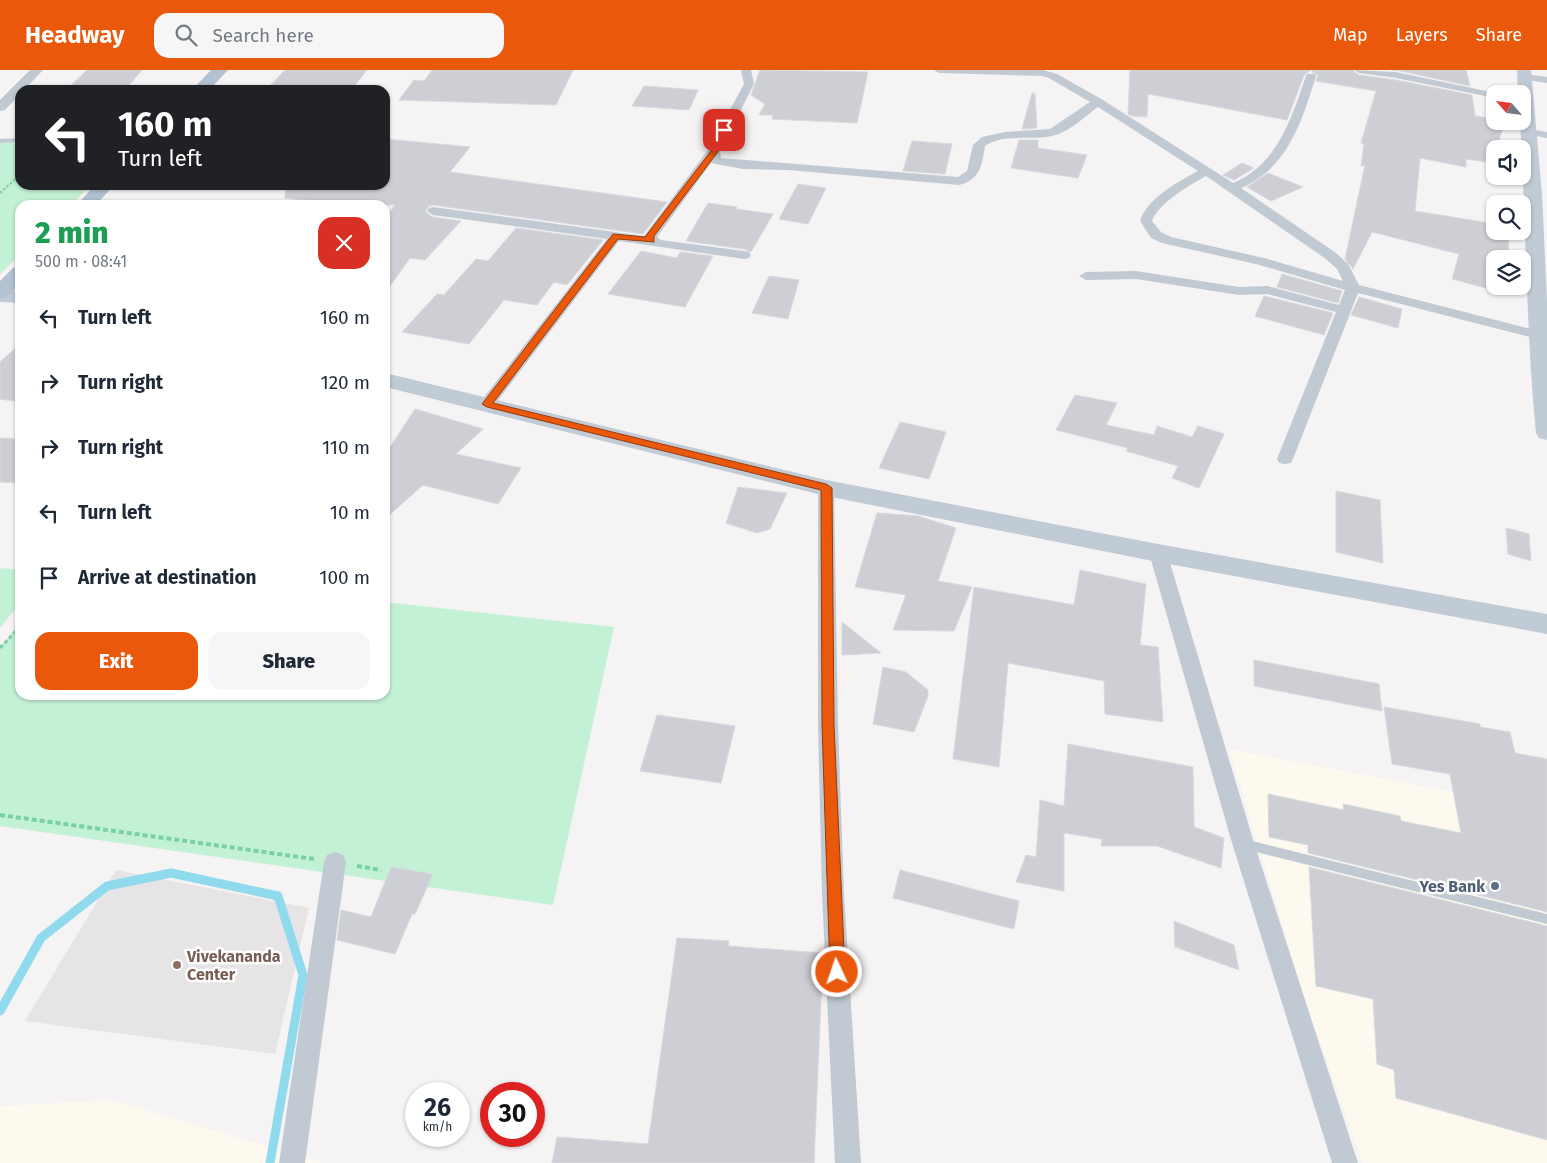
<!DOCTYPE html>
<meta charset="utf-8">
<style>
body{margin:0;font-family:"Fira Sans",sans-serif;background:#f6f6f7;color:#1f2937;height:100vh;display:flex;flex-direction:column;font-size:19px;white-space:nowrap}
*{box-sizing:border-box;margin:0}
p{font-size:16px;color:#747a83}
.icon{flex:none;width:28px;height:28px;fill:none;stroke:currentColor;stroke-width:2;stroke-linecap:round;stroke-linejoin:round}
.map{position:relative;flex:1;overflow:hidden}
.sheet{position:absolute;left:15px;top:130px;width:375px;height:500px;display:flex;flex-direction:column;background:#fff;border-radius:15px;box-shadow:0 1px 4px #0004}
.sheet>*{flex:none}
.top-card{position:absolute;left:15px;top:15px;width:375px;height:105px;border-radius:15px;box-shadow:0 1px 4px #0004;background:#202124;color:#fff;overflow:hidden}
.needle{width:32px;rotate:298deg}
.tools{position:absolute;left:1486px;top:15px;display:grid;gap:10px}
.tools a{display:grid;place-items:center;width:45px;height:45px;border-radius:10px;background:#fff;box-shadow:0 1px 4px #0004;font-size:25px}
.speed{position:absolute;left:405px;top:1012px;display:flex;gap:10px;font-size:25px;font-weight:700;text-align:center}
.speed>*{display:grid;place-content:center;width:65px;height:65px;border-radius:50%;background:#fff;box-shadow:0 1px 4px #0004;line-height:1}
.speed small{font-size:12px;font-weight:400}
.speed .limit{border:8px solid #d22;background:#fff;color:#111}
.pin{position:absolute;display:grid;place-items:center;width:42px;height:42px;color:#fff;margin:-21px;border-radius:10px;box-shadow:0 2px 8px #0006}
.me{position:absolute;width:55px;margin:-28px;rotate:357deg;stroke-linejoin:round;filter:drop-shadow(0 0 4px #0008)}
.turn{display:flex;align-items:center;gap:18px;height:105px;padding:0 20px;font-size:22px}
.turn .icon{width:65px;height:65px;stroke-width:2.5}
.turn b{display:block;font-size:35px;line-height:42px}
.round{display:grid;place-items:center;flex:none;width:52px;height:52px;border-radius:15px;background:#f6f6f7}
.headline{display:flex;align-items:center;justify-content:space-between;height:85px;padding:0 20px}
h1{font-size:30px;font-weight:800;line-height:38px;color:#1e9e55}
.primary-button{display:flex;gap:10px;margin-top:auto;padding:10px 20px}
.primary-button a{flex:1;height:58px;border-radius:15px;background:#ea580c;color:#fff;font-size:20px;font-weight:800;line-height:58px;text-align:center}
.primary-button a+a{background:#f6f6f7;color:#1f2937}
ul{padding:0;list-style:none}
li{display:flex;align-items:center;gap:15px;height:65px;padding:0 20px}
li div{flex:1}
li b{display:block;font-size:19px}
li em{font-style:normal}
header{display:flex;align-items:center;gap:30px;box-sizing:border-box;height:70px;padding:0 25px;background:#ea580c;color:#fff}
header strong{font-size:24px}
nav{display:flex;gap:28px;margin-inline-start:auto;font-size:18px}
.search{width:350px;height:45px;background:#f6f6f7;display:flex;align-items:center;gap:12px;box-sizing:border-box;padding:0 18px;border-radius:15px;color:#747a83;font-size:19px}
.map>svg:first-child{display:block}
.commercial{fill:#fdf9ef}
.education{fill:#e6e4e5}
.green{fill:#c3f1d5}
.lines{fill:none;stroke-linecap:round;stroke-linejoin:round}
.stream{stroke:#90daee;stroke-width:9}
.building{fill:#cdcfd5;stroke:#d7d9de}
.path-far2{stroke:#7ad0a6;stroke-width:2;stroke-dasharray:2.5 2;stroke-linecap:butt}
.path-far1{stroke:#7ad0a6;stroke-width:3;stroke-dasharray:4 2.5;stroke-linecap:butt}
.path{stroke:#7ad0a6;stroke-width:4;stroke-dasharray:5 3;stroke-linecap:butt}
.service{fill:#c1cad2;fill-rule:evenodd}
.minor{fill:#c1cad2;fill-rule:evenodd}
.tertiary{fill:#c1cad2;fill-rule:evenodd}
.secondary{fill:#c1cbd6;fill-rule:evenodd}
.primary{fill:#b3c2d1;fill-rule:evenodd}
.route{fill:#ea580c;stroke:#983908}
.service-dot{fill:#5c6f8a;stroke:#fff;stroke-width:2}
.education-dot{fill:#8d6e63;stroke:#fff;stroke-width:2}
.labels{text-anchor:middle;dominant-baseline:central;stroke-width:5;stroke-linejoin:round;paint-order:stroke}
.near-service-label{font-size:16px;font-weight:bold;fill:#4e5e75;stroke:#fff;text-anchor:end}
.near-education-label{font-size:16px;font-weight:bold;fill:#785e54;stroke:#fff;text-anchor:start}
</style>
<header>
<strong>Headway</strong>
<div class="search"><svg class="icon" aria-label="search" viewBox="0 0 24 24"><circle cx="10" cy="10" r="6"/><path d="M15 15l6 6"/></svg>Search here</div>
<nav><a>Map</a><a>Layers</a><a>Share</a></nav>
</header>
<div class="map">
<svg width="1547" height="1093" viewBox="0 0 1547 1093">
<rect width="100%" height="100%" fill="#f5f3f3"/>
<!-- commercial -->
<g class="commercial">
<path d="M1229 679 1547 740V1093H1363L1312 951Z"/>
<path d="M111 1030 322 1093H0V1036Z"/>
</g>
<!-- education -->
<path class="education" d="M116 800 309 838 275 984 25 951Z"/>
<!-- green -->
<g class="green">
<path d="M20 72V115H91L71 135H20V185L0 204V73Z"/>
<path d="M0 498 20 500V533L0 558Z"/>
<path d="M385 532 614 557 553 835 0 756V578L20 552V625H385Z"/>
</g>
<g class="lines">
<!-- stream -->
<path class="stream" d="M0 941 41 868 107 816 171 803 278 826 303 905 270 1093"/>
</g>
<!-- building -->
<g class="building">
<path d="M87 0H142L125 20H66Z"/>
<path d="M285 0H367L351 20H266Z"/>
<path d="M432 0H573L556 35 399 30 414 10 424 11Z"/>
<path d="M760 0 868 2 857 53 772 49 773 45H759L765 34 751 25Z"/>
<path d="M1130 0H1311L1304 5 1287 50 1148 24 1147 47 1132 46 1128 44Z"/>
<path d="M1312 0H1352L1359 5 1396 10 1472 25 1475 46 1495 49V51H1505L1492 93 1466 89V97L1420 88 1415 141 1495 154V161H1508L1509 189H1495V216H1506L1505 223 1452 209 1459 184 1372 162 1353 199 1345 189 1365 95 1361 96 1364 74 1361 73 1376 21 1316 11 1318 5 1312 2Z"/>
<path d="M1393 0H1466L1470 16 1396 0Z"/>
<path d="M644 16 698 20 689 40 632 36Z"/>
<path d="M1032 23 1035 24 1037 58 1022 59Z"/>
<path d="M385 69 470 77 450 102 667 132 643 164 433 135 429 136 425 141 432 147 461 151 425 190 410 188 385 223V148L395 135H317L321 132 285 128 286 115H385Z"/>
<path d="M1019 70H1038V78L1087 85 1078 108 1011 98Z"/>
<path d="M912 71 952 74 945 104 903 101Z"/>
<path d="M1242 93 1254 98 1234 110 1223 105Z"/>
<path d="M1268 103 1303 117 1271 131 1247 117Z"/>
<path d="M798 114 826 118 808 154 779 149Z"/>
<path d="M708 133 737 137 736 139 773 144 751 182 744 179 686 171Z"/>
<path d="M516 158 603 170 567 215 554 212 537 235 504 230 469 274 402 262 437 224 444 225 476 189 488 191Z"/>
<path d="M641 181 677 188 680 182 713 186 685 237 608 224Z"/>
<path d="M1282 204 1342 221 1338 233 1277 217Z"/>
<path d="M769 206 799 210 788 249 752 243Z"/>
<path d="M1264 226 1333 243 1324 265 1255 246Z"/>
<path d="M1359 227 1402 239 1398 258 1351 245Z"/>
<path d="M20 274V332L0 329V292Z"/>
<path d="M1075 325 1117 333 1106 355 1154 365 1157 356 1192 367 1198 356 1224 364 1199 418 1172 408 1178 396 1126 381 1128 378 1056 360Z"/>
<path d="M415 339 483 359 456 384 521 398 498 434 423 415 385 449V385Z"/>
<path d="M900 352 946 362 929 409 879 398Z"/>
<path d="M0 368 20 369V413L0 412Z"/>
<path d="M738 417 787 423 770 459 757 463 726 453Z"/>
<path d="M1336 421 1380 430 1383 493 1336 482Z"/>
<path d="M877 443 918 446 956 458 938 511 972 517 954 561 893 560 906 525 855 517Z"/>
<path d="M1506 458 1529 464 1531 491 1508 484Z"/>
<path d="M1080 500 1146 514 1140 575 1158 577 1163 652 1105 644 1104 611 1008 593 999 697 953 689 974 517 1074 535Z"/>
<path d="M842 552 881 583 842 585Z"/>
<path d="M1254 590 1379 614 1382 641 1254 616Z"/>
<path d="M883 597 906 602 928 620V626L914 662 873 654Z"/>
<path d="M1384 637 1480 654V657L1510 662 1515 683 1547 689V842L1308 783V775L1269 767 1268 724 1344 740 1343 734 1400 746 1401 751 1461 763 1450 704 1392 694Z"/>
<path d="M657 645 735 656 721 713 640 701Z"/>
<path d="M1068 674 1193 697 1194 757 1224 768 1221 798 1157 776H1101L1102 769 1064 763V821L1016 812 1026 785 1036 787 1040 730 1064 736Z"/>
<path d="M391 797 433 804 415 844H412L395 884 337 870 341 840 371 847Z"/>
<path d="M1309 797 1547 856V1070L1396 1028 1394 1000 1377 994 1373 929 1316 916Z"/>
<path d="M900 800 1019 831 1014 859 893 828Z"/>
<path d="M1174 851 1234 875 1239 900 1175 877Z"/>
<path d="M677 868 729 871 728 876 823 883 814 1093H552L557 1067 648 1074Z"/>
</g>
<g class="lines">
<!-- path-far2 -->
<path class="path-far2" d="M0 123 20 105"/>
<!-- path-far1 -->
<path class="path-far1" d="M0 578 20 557"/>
<!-- path -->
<g class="path">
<path d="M0 745 314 789"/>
<path d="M357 796 381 800"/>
</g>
<!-- service -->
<g class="service">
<path d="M20 68V72L0 73V69Z"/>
<path d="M1244 769 1547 844V854L1244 779 1240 777 1239 774 1240 771Z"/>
</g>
<!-- minor -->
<g class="minor">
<path d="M741 0H751L754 14 720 81 721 88 958 107 967 101 973 75 982 67 1005 62 1050 59 1090 32 1049 8 1042 6 939 3 934 0H1043L1057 4 1103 30 1233 113C1278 94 1291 49 1306 6L1307 4H1315L1316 6C1302 51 1288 98 1241 118L1336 183 1348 194 1359 215 1543 262 1545 265 1543 268 1538 269 1358 223 1293 389 1291 393 1285 394 1279 393 1277 389 1336 242 1267 224 1239 225 1136 209 1086 210 1079 206 1086 202 1136 201 1239 217 1267 216 1339 235 1345 220 1256 194 1162 173 1151 168 1140 151C1147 128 1178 112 1198 101L1098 37C1085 46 1072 60 1056 65 1033 72 1005 62 985 76 982 95 980 110 959 115L788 100 743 99 711 93 657 167 661 170 744 181 749 182 751 185 749 188 744 189 619 171 493 337H481L479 334 481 331 607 169 433 145 427 141 429 138 433 137 644 166 708 80 744 14ZM1206 106 1326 189 1337 199 1343 211 1264 188 1171 167 1161 162 1152 151C1158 133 1190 115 1206 106Z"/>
<path d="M1354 0 1396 2 1500 24H1495V28L1396 8 1359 3Z"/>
<path d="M1524 4 1547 7V13L1520 9 1519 7 1520 5Z"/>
<path d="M1529 59 1547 62V68L1525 64 1523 62Z"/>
<path d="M826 412 832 414 834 418 838 655 844 824 861 1093H835L822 824 818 655V418L820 414Z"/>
<path d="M1158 477 1164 478 1167 483 1254 773 1358 1093H1332L1232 773 1149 483 1152 478Z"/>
<path d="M335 782 343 785 346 792 305 1093H279L324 792 327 785Z"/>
</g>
<!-- tertiary -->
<path class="tertiary" d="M30 0H43L24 20H20V24L5 40 0 41V30Z"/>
<!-- secondary -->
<g class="secondary">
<path d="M1517 0H1531L1542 124 1547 229V370L1539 368 1536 363C1526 260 1526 154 1520 51H1522V24H1518Z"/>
<path d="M0 220 20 221V233L0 232Z"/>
<path d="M385 303 826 410 1158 474 1547 544V564L1158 492 826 426 385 317Z"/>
</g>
<!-- primary -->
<g class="primary">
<path d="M211 0H228L209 20H192Z"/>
<path d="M95 115H114L96 135H77Z"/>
<path d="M20 196V214L7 227 0 229V211L13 198Z"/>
</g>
</g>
<!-- route -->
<path class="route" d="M722 59 728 60 717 83 654 166V172L618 169 493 333 826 414 832 418 834 655 845 902 843 907 837 909 832 907 830 902 822 655 821 420 487 337 482 334 613 164 645 167 711 81Z"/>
<!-- markers -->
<circle class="service-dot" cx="1495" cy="816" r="5"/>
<circle class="education-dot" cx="177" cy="895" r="5"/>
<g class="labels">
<!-- near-service labels -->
<g class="near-service-label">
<text x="1485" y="816">Yes Bank</text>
</g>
<!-- near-education labels -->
<g class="near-education-label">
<text x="187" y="886">Vivekananda<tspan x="187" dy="18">Center</tspan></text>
</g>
</g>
</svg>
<div class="tools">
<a><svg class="needle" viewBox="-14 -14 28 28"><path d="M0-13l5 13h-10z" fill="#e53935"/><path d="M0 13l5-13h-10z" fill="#747a83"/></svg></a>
<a><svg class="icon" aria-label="sound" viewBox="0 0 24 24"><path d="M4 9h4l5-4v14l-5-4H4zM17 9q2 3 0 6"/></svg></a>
<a><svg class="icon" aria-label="search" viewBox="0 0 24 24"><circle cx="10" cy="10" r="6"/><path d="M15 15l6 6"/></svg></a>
<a><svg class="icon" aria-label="layers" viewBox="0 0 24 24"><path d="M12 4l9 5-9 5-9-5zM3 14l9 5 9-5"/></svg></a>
</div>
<div class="speed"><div>26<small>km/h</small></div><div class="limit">30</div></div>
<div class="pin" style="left:724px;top:60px;background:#d93025"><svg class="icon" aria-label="arrive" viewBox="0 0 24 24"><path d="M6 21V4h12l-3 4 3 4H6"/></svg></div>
<svg class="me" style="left:837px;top:902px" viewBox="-20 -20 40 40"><circle r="17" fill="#ea580c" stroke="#fff" stroke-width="3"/><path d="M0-11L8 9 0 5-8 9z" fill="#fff"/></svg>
<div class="top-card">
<div class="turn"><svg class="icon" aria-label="left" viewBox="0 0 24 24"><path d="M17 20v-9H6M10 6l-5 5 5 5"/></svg><div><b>160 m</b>Turn left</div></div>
</div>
<section class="sheet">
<div class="headline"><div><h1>2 min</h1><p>500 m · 08:41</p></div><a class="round" style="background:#d93025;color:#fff"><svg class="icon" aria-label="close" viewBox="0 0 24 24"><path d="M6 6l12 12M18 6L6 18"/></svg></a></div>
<ul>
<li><svg class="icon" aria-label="left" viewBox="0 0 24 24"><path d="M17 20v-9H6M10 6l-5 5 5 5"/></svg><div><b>Turn left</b></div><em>160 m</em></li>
<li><svg class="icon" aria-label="right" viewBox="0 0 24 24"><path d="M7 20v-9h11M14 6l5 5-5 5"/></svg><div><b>Turn right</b></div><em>120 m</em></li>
<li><svg class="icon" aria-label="right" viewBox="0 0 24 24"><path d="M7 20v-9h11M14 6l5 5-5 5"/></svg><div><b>Turn right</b></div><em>110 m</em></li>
<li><svg class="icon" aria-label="left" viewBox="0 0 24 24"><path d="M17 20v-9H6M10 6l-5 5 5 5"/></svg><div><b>Turn left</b></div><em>10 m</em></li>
<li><svg class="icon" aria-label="arrive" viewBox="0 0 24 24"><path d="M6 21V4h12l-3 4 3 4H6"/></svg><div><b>Arrive at destination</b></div><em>100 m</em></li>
</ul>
<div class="primary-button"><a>Exit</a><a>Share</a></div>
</section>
</div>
